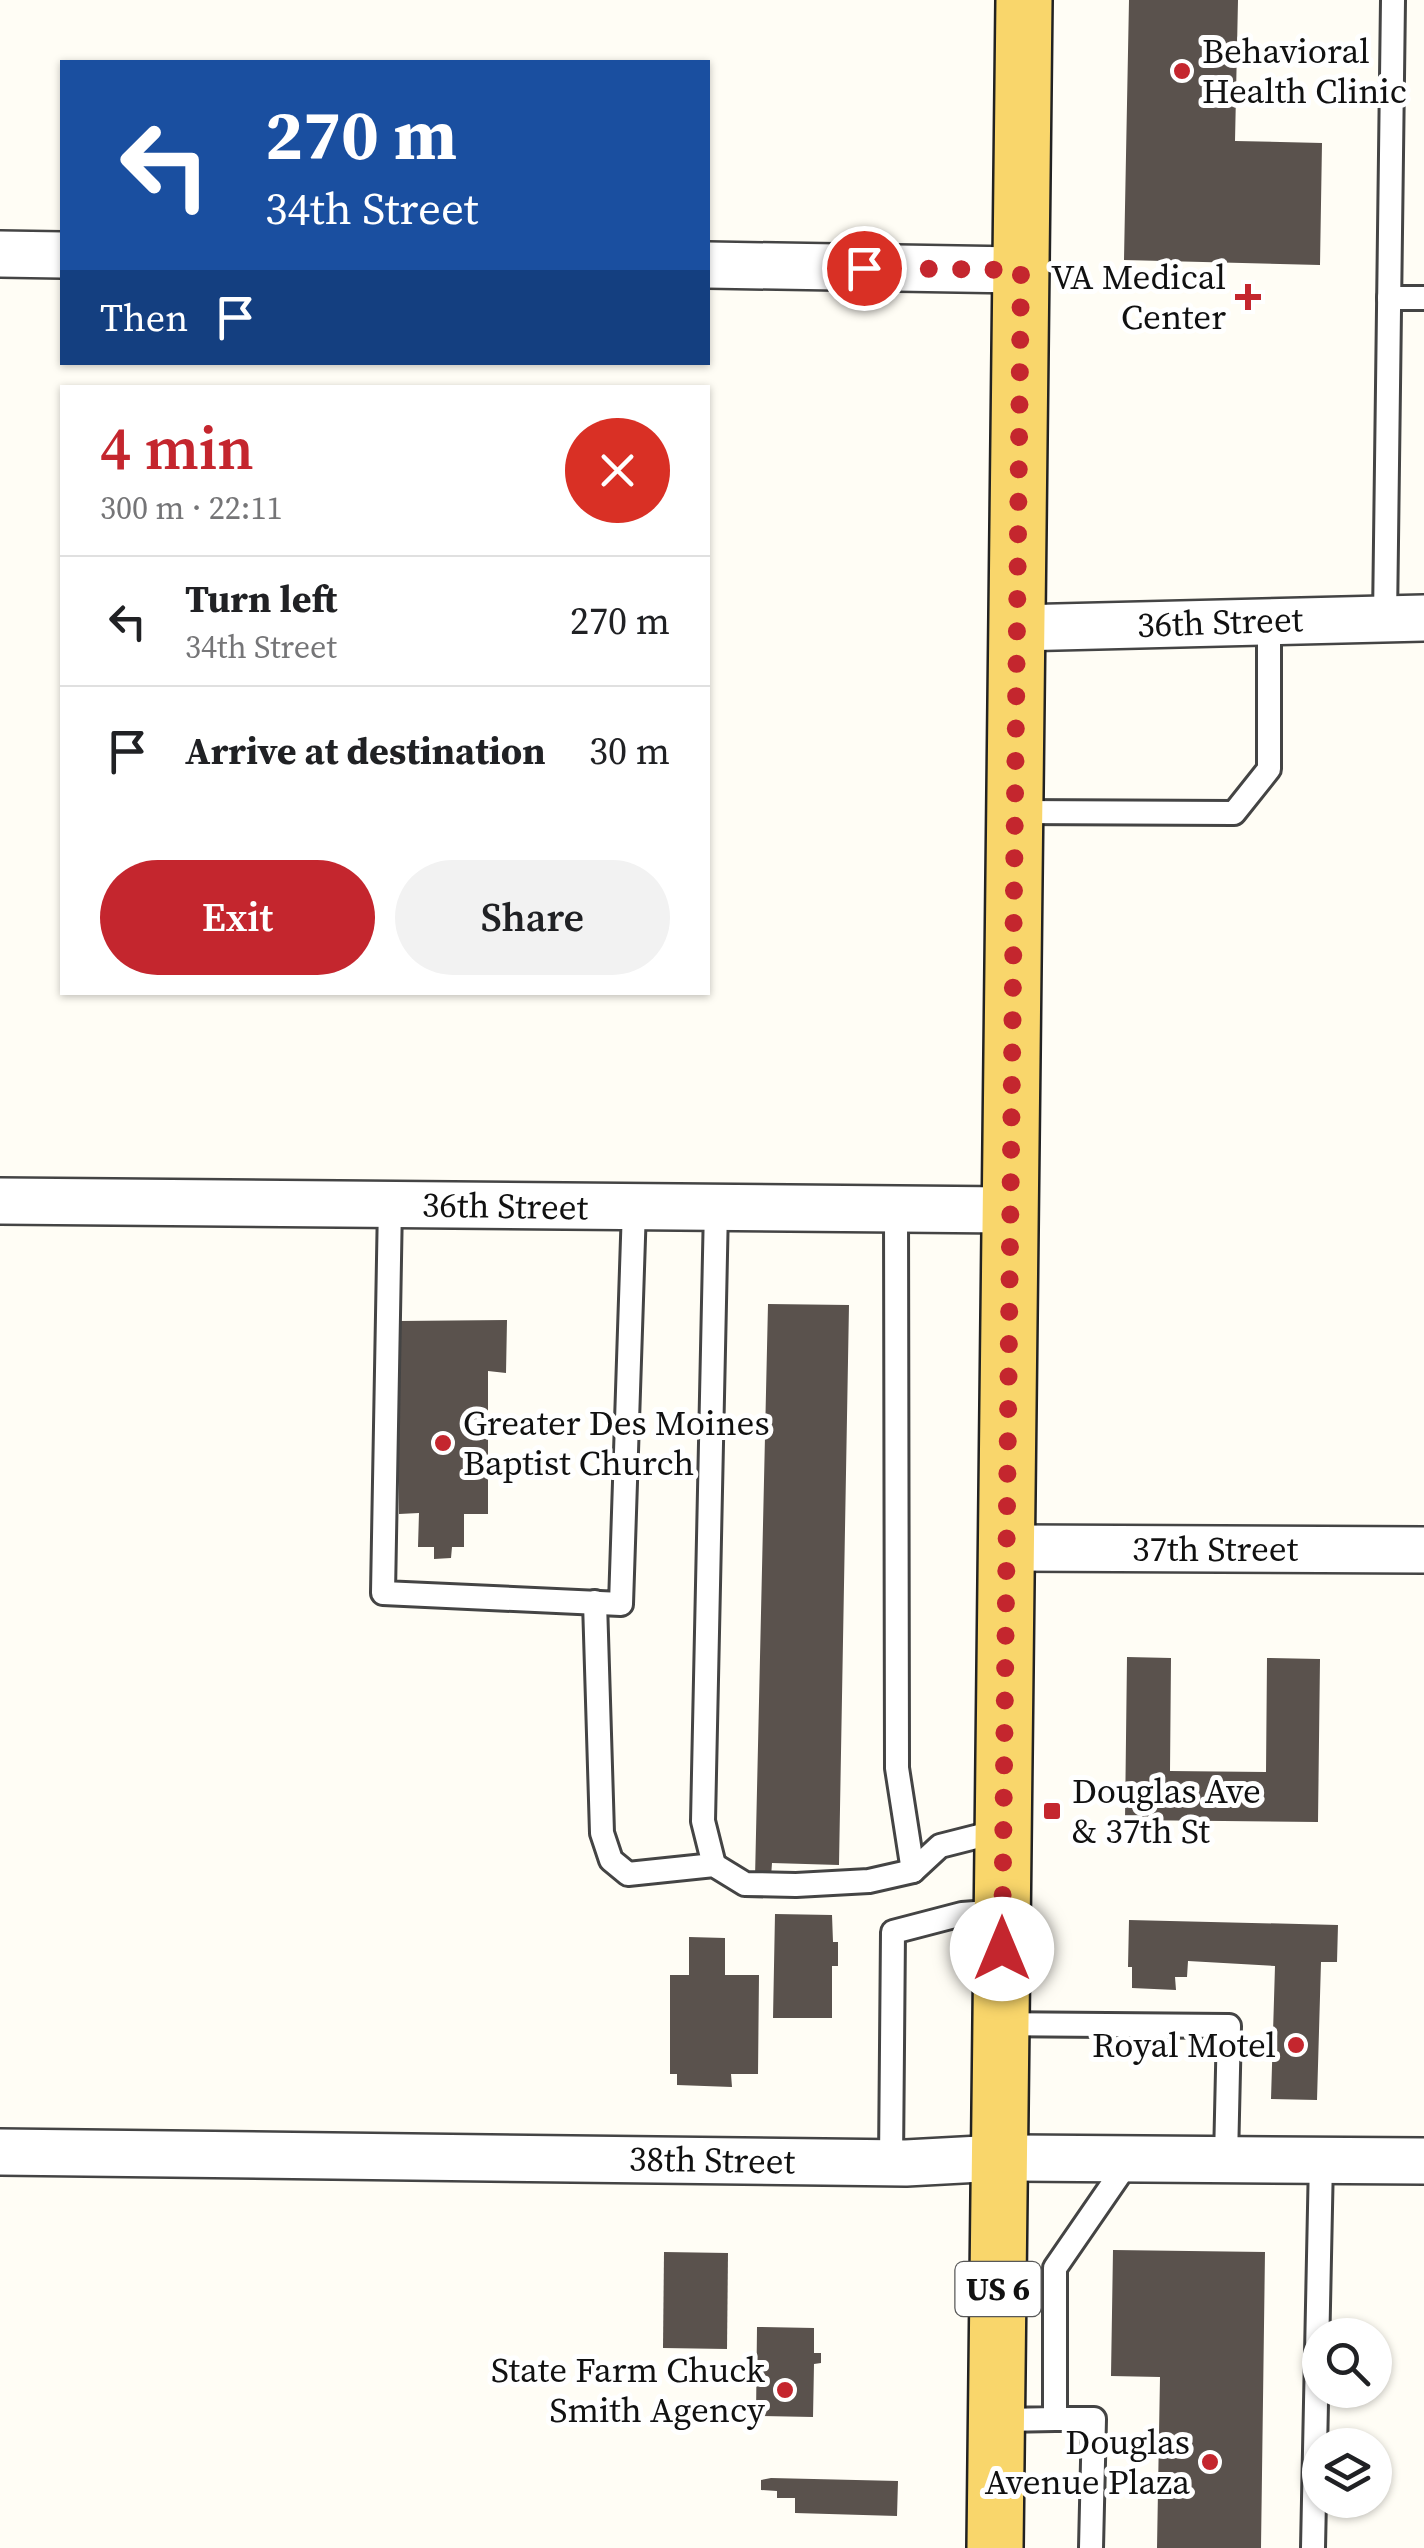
<!DOCTYPE html>
<meta charset="utf-8">
<style>
body{margin:0;font-family:"Source Serif 4",serif;background:#f2f2f2;color:#202124;height:100vh;display:flex;flex-direction:column;font-size:38px;white-space:nowrap}
*{box-sizing:border-box;margin:0}
p{font-size:32px;color:#757577}
.icon{flex:none;width:55px;height:55px;fill:none;stroke:currentColor;stroke-width:2;stroke-linecap:round;stroke-linejoin:round}
.map{position:relative;flex:1;overflow:hidden}
.drawer{position:absolute;left:60px;top:385px;width:650px;height:610px;display:flex;flex-direction:column;background:#fff;border-radius:0px;box-shadow:0 2px 8px #0004}
.drawer>*{flex:none}
.guide{position:absolute;left:60px;top:60px;width:650px;height:305px;border-radius:0px;box-shadow:0 2px 8px #0004;background:#1a4fa0;color:#fff;overflow:hidden}
.controls{position:absolute;left:1302px;top:2318px;display:grid;gap:20px}
.controls a{display:grid;place-items:center;width:90px;height:90px;border-radius:50%;background:#fff;box-shadow:0 2px 8px #0004;font-size:50px}
.pin{position:absolute;display:grid;place-items:center;width:85px;height:85px;color:#fff;margin:-42px;border:5px solid #fff;border-radius:50%;box-shadow:0 2px 10px #0007}
.me{position:absolute;width:110px;margin:-55px;rotate:0deg;stroke-linejoin:round;filter:drop-shadow(0 0 8px #0008)}
.turn{display:flex;align-items:center;gap:35px;height:210px;padding:0 40px;font-size:45px}
.turn .icon{width:130px;height:130px;stroke-width:2.5}
.turn b{display:block;font-size:70px;line-height:85px}
.then{display:flex;align-items:center;height:95px;padding:0 40px;background:#0003;gap:20px;font-size:38px}
.round{display:grid;place-items:center;flex:none;width:105px;height:105px;border-radius:52px;background:#f2f2f2}
.summary{display:flex;align-items:center;justify-content:space-between;height:170px;padding:0 40px}
h1{font-size:60px;font-weight:600;line-height:75px;color:#c4262e}
.cta{display:flex;gap:20px;margin-top:auto;padding:20px 40px}
.cta a{flex:1;height:115px;border-radius:60px;background:#c4262e;color:#fff;font-size:40px;font-weight:600;line-height:115px;text-align:center}
.cta a+a{background:#f2f2f2;color:#202124}
ul{padding:0;list-style:none}
li{display:flex;align-items:center;gap:30px;height:130px;padding:0 40px;border-top:2px solid #e0e0e0}
li div{flex:1}
li b{display:block;font-size:38px}
li em{font-style:normal}
.map>svg:first-child{display:block}
.building{fill:#5a524d}
.lines{fill:none;stroke-linecap:round;stroke-linejoin:round}
.lane-casing{stroke:#444;stroke-width:28}
.street-casing{stroke:#444;stroke-width:50}
.primary-casing{stroke:#222;stroke-width:60}
.lane{stroke:#fff;stroke-width:22}
.street{stroke:#fff;stroke-width:45}
.primary{stroke:#f9d66b;stroke-width:55}
.route{stroke:#c4262e;stroke-width:18;stroke-dasharray:0 32.4}
.poi-dot{fill:#c4262e;stroke:#fff;stroke-width:4}
.labels{text-anchor:middle;dominant-baseline:central;stroke-width:10;stroke-linejoin:round;paint-order:stroke}
.shield{fill:#fff;stroke:#585858;stroke-width:2.5}
.shield-label{font-size:32px;font-weight:bold;fill:#111}
.poi-label{font-size:35px;fill:#111;stroke:#fff;text-anchor:end}
.street-label{font-size:35px;fill:#111;stroke:#fff}
</style>
<div class="map">
<svg width="1424" height="2548" viewBox="0 0 1424 2548">
<rect width="100%" height="100%" fill="#fffdf5"/>
<!-- building -->
<g class="building">
<path d="M1129 0H1238L1235 141 1322 143 1320 265 1124 260Z"/>
<path d="M768 1304 849 1305 839 1865 772 1863 771 1877 755 1878Z"/>
<path d="M507 1320 506 1373 488 1371V1514H464V1547H452L451 1558 434 1559V1547H418L419 1513 399 1514V1321Z"/>
<path d="M1127 1657 1171 1658 1170 1771 1266 1772 1267 1658 1320 1659 1318 1822 1125 1820Z"/>
<path d="M775 1914 832 1915 833 1942H838V1966H832V2018H773Z"/>
<path d="M1129 1920 1338 1925 1337 1962H1321L1317 2100 1271 2099 1275 1966 1188 1961 1187 1977H1175L1176 1990 1132 1988V1967H1128Z"/>
<path d="M689 1937 725 1938V1975H759L758 2074H731L732 2087 677 2085V2074H670V1975H689Z"/>
<path d="M1113 2250 1265 2252 1261 2548H1157L1160 2377 1111 2376Z"/>
<path d="M664 2252 728 2253 727 2349 663 2348Z"/>
<path d="M757 2327 814 2328V2353H821V2363L814 2364 813 2417 756 2416Z"/>
<path d="M771 2478 898 2481 897 2516 795 2513V2498H777V2491L761 2490V2480Z"/>
</g>
<g class="lines">
<defs>
<g id="lane">
<path d="M1389 298H1424"/>
<path d="M1385 619 1393 0"/>
<path d="M1014 812 1234 813 1269 769V620"/>
<path d="M390 1204 383 1593 621 1604 634 1208"/>
<path d="M896 1209 897 1768 913 1871"/>
<path d="M595 1602 602 1833 611 1860 628 1874 714 1865 745 1884 796 1885 869 1881 913 1871 940 1846 1003 1830"/>
<path d="M714 1865 703 1821 716 1208"/>
<path d="M1001 2024 1229 2026 1226 2159"/>
<path d="M891 2162 893 1932 962 1914 1002 1911"/>
<path d="M1055 2419H1094L1091 2548"/>
<path d="M996 2420 1055 2419V2268L1130 2159"/>
<path d="M1313 2548 1321 2160"/>
</g>
<g id="street">
<path d="M0 254 62 255"/>
<path d="M708 265 1021 270"/>
<path d="M1016 628 1424 618"/>
<path d="M0 1201 1009 1210"/>
<path d="M1005 1548 1424 1550"/>
<path d="M0 2152 906 2163 999 2158 1424 2161"/>
</g>
<path id="primary" d="M995 2548 1024 0"/>
</defs>
<!-- lane casing -->
<use href="#lane" class="lane-casing"/>
<!-- street casing -->
<use href="#street" class="street-casing"/>
<!-- primary casing -->
<use href="#primary" class="primary-casing"/>
<!-- lane -->
<use href="#lane" class="lane"/>
<!-- street -->
<use href="#street" class="street"/>
<!-- primary -->
<use href="#primary" class="primary"/>
</g>
<g class="lines">
<!-- route -->
<path class="route" d="M864 268 1021 270 1002 1949"/>
</g>
<!-- markers -->
<g class="poi-dot">
<circle cx="1182" cy="71" r="10"/>
<path d="M1243 282h10v10h10v10h-10v10h-10v-10h-10v-10h10z"/>
<circle cx="443" cy="1443" r="10"/>
<rect x="1042" y="1801" width="20" height="20" rx="5"/>
<circle cx="1296" cy="2045" r="10"/>
<circle cx="785" cy="2390" r="10"/>
<circle cx="1210" cy="2462" r="10"/>
</g>
<g class="labels">
<!-- shield labels -->
<rect class="shield" x="955.5" y="2262" width="85" height="54" rx="8"/>
<g class="shield-label">
<text x="998" y="2289">US 6</text>
</g>
<!-- poi labels -->
<g class="poi-label">
<text x="1202" y="51" text-anchor="start">Behavioral<tspan x="1202" dy="40">Health Clinic</tspan></text>
<text x="1226" y="277">VA Medical<tspan x="1226" dy="40">Center</tspan></text>
<text x="463" y="1423" text-anchor="start">Greater Des Moines<tspan x="463" dy="40">Baptist Church</tspan></text>
<text x="1072" y="1791" text-anchor="start">Douglas Ave<tspan x="1072" dy="40">&amp; 37th St</tspan></text>
<text x="1276" y="2045">Royal Motel</text>
<text x="765" y="2370">State Farm Chuck<tspan x="765" dy="40">Smith Agency</tspan></text>
<text x="1190" y="2442">Douglas<tspan x="1190" dy="40">Avenue Plaza</tspan></text>
</g>
<!-- street labels -->
<g class="street-label">
<text transform="translate(1220 622) rotate(-2)">36th Street</text>
<text transform="translate(505 1206) rotate(1)">36th Street</text>
<text x="1215" y="1549">37th Street</text>
<text transform="translate(712 2160) rotate(1)">38th Street</text>
</g>
</g>
</svg>
<div class="controls">
<a><svg class="icon" aria-label="search" viewBox="0 0 24 24"><circle cx="10" cy="10" r="6"/><path d="M15 15l6 6"/></svg></a>
<a><svg class="icon" aria-label="layers" viewBox="0 0 24 24"><path d="M12 4l9 5-9 5-9-5zM3 14l9 5 9-5"/></svg></a>
</div>
<div class="pin" style="left:864px;top:268px;background:#d93025"><svg class="icon" aria-label="arrive" viewBox="0 0 24 24"><path d="M6 21V4h12l-3 4 3 4H6"/></svg></div>
<svg class="me" style="left:1002px;top:1949px" viewBox="-20 -20 40 40"><circle r="19" fill="#fff"/><path d="M0-13L10 11 0 6-10 11z" fill="#c4262e"/></svg>
<div class="guide">
<div class="turn"><svg class="icon" aria-label="left" viewBox="0 0 24 24"><path d="M17 20v-9H6M10 6l-5 5 5 5"/></svg><div><b>270 m</b>34th Street</div></div>
<div class="then">Then<svg class="icon" aria-label="arrive" viewBox="0 0 24 24"><path d="M6 21V4h12l-3 4 3 4H6"/></svg></div>
</div>
<section class="drawer">
<div class="summary"><div><h1>4 min</h1><p>300 m · 22:11</p></div><a class="round" style="background:#d93025;color:#fff"><svg class="icon" aria-label="close" viewBox="0 0 24 24"><path d="M6 6l12 12M18 6L6 18"/></svg></a></div>
<ul>
<li><svg class="icon" aria-label="left" viewBox="0 0 24 24"><path d="M17 20v-9H6M10 6l-5 5 5 5"/></svg><div><b>Turn left</b><p>34th Street</p></div><em>270 m</em></li>
<li><svg class="icon" aria-label="arrive" viewBox="0 0 24 24"><path d="M6 21V4h12l-3 4 3 4H6"/></svg><div><b>Arrive at destination</b></div><em>30 m</em></li>
</ul>
<div class="cta"><a>Exit</a><a>Share</a></div>
</section>
</div>
